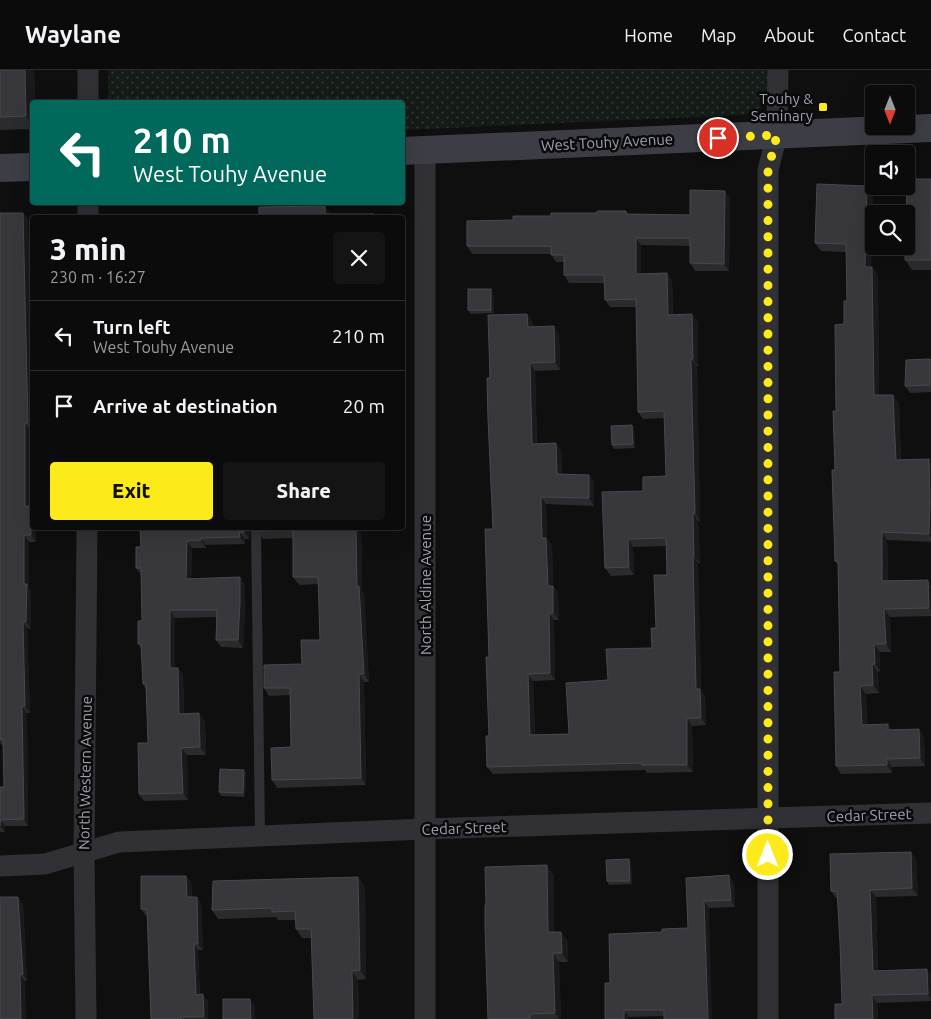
<!DOCTYPE html>
<meta charset="utf-8">
<style>
body{margin:0;font-family:Ubuntu,sans-serif;background:#141415;color:#f1f3f6;height:100vh;display:flex;flex-direction:column;font-size:19px;white-space:nowrap}
*{box-sizing:border-box;margin:0}
p{font-size:16px;color:#9a9b9d}
.icon{flex:none;width:28px;height:28px;fill:none;stroke:currentColor;stroke-width:2;stroke-linecap:round;stroke-linejoin:round}
.map{position:relative;flex:1;overflow:hidden}
.side{position:absolute;left:30px;top:145px;width:375px;height:315px;display:flex;flex-direction:column;background:#0b0b0c;border-radius:5px;box-shadow:0 5px 20px #0002,0 0 0 1px #2b2b2d}
.side>*{flex:none}
.guide{position:absolute;left:30px;top:30px;width:375px;height:105px;border-radius:5px;box-shadow:0 5px 20px #0002,0 0 0 1px #2b2b2d;background:#00695c;color:#fff;overflow:hidden}
.needle{width:32px;rotate:180deg}
.buttons{position:absolute;left:865px;top:15px;display:grid;gap:10px}
.buttons a{display:grid;place-items:center;width:50px;height:50px;border-radius:5px;background:#0b0b0c;box-shadow:0 5px 20px #0002,0 0 0 1px #2b2b2d;font-size:25px}
.pin{position:absolute;display:grid;place-items:center;width:42px;height:42px;color:#fff;margin:-21px;border:2px solid #fff;border-radius:50%;box-shadow:0 1px 5px #0007}
.me{position:absolute;width:55px;margin:-28px;rotate:0deg;stroke-linejoin:round;filter:drop-shadow(0 0 4px #0008)}
.turn{display:flex;align-items:center;gap:18px;height:105px;padding:0 20px;font-size:22px}
.turn .icon{width:65px;height:65px;stroke-width:2.5}
.turn b{display:block;font-size:35px;line-height:42px}
.round{display:grid;place-items:center;flex:none;width:52px;height:52px;border-radius:5px;background:#141415}
.headline{display:flex;align-items:center;justify-content:space-between;height:85px;padding:0 20px}
h1{font-size:30px;font-weight:800;line-height:38px}
.cta{display:flex;gap:10px;margin-top:auto;padding:10px 20px}
.cta a{flex:1;height:58px;border-radius:5px;background:#fdea1a;color:#111;font-size:20px;font-weight:800;line-height:58px;text-align:center}
.cta a+a{background:#141415;color:#f1f3f6}
ul{padding:0;list-style:none}
li{display:flex;align-items:center;gap:15px;height:70px;padding:0 20px;border-top:1px solid #2b2b2d}
li div{flex:1}
li b{display:block;font-size:19px}
li em{font-style:normal}
header{display:flex;align-items:center;gap:30px;box-sizing:border-box;height:70px;padding:0 25px;background:#0b0b0c;border-bottom:1px solid #2b2b2d}
header strong{font-size:24px}
nav{display:flex;gap:28px;margin-inline-start:auto;font-size:18px}
.map>svg:first-child{display:block}
.grass{fill:url(#grass-dots)}
.lines{fill:none;stroke-linecap:round;stroke-linejoin:round}
.lane{stroke:#303035;stroke-width:10}
.street{stroke:#303035;stroke-width:21}
.secondary{stroke:#3d3d45;stroke-width:28}
.wall{fill:#2b2b2e}
.shaded-wall{fill:#1a1a1c}
.building{fill:#37373c;stroke:#48484f}
.route{stroke:#fdea1a;stroke-width:9;stroke-dasharray:0 16.2}
.poi-dot{fill:#fdea1a;stroke:#0a0a0b;stroke-width:2}
.labels{text-anchor:middle;dominant-baseline:central;stroke-width:5;stroke-linejoin:round;paint-order:stroke}
.poi-label{font-size:15px;fill:#9fa0b2;stroke:#0a0a0b;text-anchor:end}
.street-label{font-size:15px;fill:#9fa0b2;stroke:#0a0a0b}
</style>
<header>
<strong>Waylane</strong>
<nav><a>Home</a><a>Map</a><a>About</a><a>Contact</a></nav>
</header>
<div class="map">
<svg width="931" height="949" viewBox="0 0 931 949">
<defs>
<pattern id="grass-dots" width="8" height="8" patternUnits="userSpaceOnUse" patternTransform="scale(1.25)"><rect width="8" height="8" fill="#151b17"/><path d="M2 2h.1M6 6h.1" fill="none" stroke="#343936" stroke-width="1.8" stroke-linecap="round"/></pattern>
</defs>
<rect width="100%" height="100%" fill="#0f0f10"/>
<!-- grass -->
<path class="grass" d="M108 0H768C768 25 771 38 743 45L403 60 402 32H108Z"/>
<g class="lines">
<!-- lane -->
<path class="lane" d="M256 458 260 765"/>
<!-- street -->
<g class="street">
<path d="M88 32V0"/>
<path d="M88 132V148"/>
<path d="M0 796 45 794 119 772 425 759 931 743"/>
<path d="M86 949 84 782 87 458"/>
<path d="M425 949V80"/>
<path d="M768 949V100L777 65 778 0"/>
</g>
<!-- secondary -->
<g class="secondary">
<path d="M402 81 931 58"/>
<path d="M0 98 32 97"/>
</g>
</g>
<!-- wall -->
<g class="wall">
<path d="M0 0H34L35 32H32V59L1 60 0 59Z"/>
<path d="M931 109V200H912L905 190Z"/>
<path d="M867 116 873 123 871 197H872L878 205 879 325 899 333 901 390 931 393V472L887 470 888 511 931 515V546L890 547 891 582H880V601L878 602 879 623 866 624 867 655 924 667 925 696 892 697V703L841 704 836 696 840 602 838 495 835 491V400L836 341 847 231 846 182 821 181 815 173Z"/>
<path d="M730 128 729 201H695L690 193V176L641 175V204L667 203 672 211 673 245 698 252V296H697L700 451H698L700 493H698L701 621 705 627 706 655 692 656 693 702 647 703 645 700 493 704 487 697 489 666V587L493 459 490 308 527 244 532 251 533 257 559 264 560 300 535 301 537 374 561 380 562 404 589 405 594 412V436L546 434 547 469 552 475 553 516 558 523 559 550H554L555 610 533 611 535 665 569 664 608 610 652 578 667 505 666 476 633 477 634 505 611 506 605 498 643 421 666 406 665 348 643 349 638 342 637 237H610L605 230 604 213H569L564 205V192H556L551 184H472L467 176 513 150 551 146 626 141 628 144 690 145Z"/>
<path d="M0 143H23L28 149 32 355V359H29L30 436H31L32 438V458H35L36 472H29V518L31 521V559L27 558 30 643H27L28 756H5V762H0V717H4L3 675H2L0 673Z"/>
<path d="M493 222 494 243 471 244 468 240Z"/>
<path d="M931 291V322L910 323 905 316Z"/>
<path d="M632 355 634 358 635 378 614 379 612 375Z"/>
<path d="M250 458 249 469H245V474L206 475V478H192L191 509 240 507 245 515V539L243 578 221 577 216 570 217 547 175 548V598H178L183 605 184 644 205 651 206 685H187L188 730 144 731 139 724 148 673 146 619 143 614 142 579 138 574 142 551 141 505 136 498 141 477Z"/>
<path d="M258 458H361L362 521 364 524 369 612H364L366 715 277 718 272 710 291 677 290 625 269 626 264 618 302 594 320 570 319 514 299 515 293 507V468L263 469 258 461Z"/>
<path d="M244 700 246 703 245 727 221 726 219 722Z"/>
<path d="M911 782 916 789 918 826 876 827 878 901 931 905V931L877 933 878 949H835L842 934 840 873 838 828H836L831 821Z"/>
<path d="M629 789 631 793 632 814 609 815 607 811Z"/>
<path d="M554 805V862L568 871V892H559L561 949H488L486 835Z"/>
<path d="M186 806 191 812 192 827H197L201 834 203 880H198L200 925 208 931V949H151L147 846H146L141 839Z"/>
<path d="M686 808 734 812 735 837 709 838 664 946 629 947 628 949H605L610 913 662 862 688 858Z"/>
<path d="M365 816 366 909 358 910 359 949H314L312 868H302L296 859V850H278L276 847 218 849 212 840Z"/>
<path d="M23 834 27 911H25L0 949Z"/>
</g>
<!-- shaded-wall -->
<g class="shaded-wall">
<path d="M25 0H34L35 32H32V55L26 46Z"/>
<path d="M867 116 873 123 871 205 865 197Z"/>
<path d="M725 121 730 128 729 201 724 194Z"/>
<path d="M325 136 331 145 325 144Z"/>
<path d="M23 143 28 149 32 359 28 353Z"/>
<path d="M636 168 641 175V211L636 204Z"/>
<path d="M872 197 878 205 879 333 874 325Z"/>
<path d="M667 203 672 211 673 252 668 245Z"/>
<path d="M491 219 493 222 494 243 491 240Z"/>
<path d="M527 244 532 251 533 265 528 257Z"/>
<path d="M692 244 698 252V296L693 289Z"/>
<path d="M554 256 559 264 560 300 555 292Z"/>
<path d="M691 289 697 296 700 451 695 443Z"/>
<path d="M930 289 931 291V316L930 315Z"/>
<path d="M530 293 535 301 537 381 532 374Z"/>
<path d="M893 325 899 333 901 398 896 390Z"/>
<path d="M25 353 29 359 30 442 25 436Z"/>
<path d="M632 355 634 358 635 378 633 374Z"/>
<path d="M556 373 561 380 562 411 557 404Z"/>
<path d="M929 389 931 393V468L929 464Z"/>
<path d="M589 405 594 412V436L589 428Z"/>
<path d="M541 427 546 434 547 469 552 475 553 516 558 523 559 550 553 543 548 516 542 468Z"/>
<path d="M31 436 32 438V458H35L36 472 31 465Z"/>
<path d="M693 443 698 451 700 493 694 486Z"/>
<path d="M244 458H250L249 469 244 462Z"/>
<path d="M356 458H361L362 521 364 524 369 612 364 604 357 517Z"/>
<path d="M239 462 245 469V474L240 467Z"/>
<path d="M882 462 887 470 888 519 882 511Z"/>
<path d="M24 465 29 472V518L31 521V559L26 552 24 514Z"/>
<path d="M201 468 206 475V478L201 470Z"/>
<path d="M628 469 633 477 634 505 629 497Z"/>
<path d="M187 471 192 478 191 517 186 509Z"/>
<path d="M693 486 698 493 701 621 705 627 706 655 701 648 696 619Z"/>
<path d="M240 507 245 515V539L243 578 238 570Z"/>
<path d="M928 510 931 515V541L929 538Z"/>
<path d="M884 539 890 547 891 582 886 574Z"/>
<path d="M170 540 175 548V605L170 598Z"/>
<path d="M549 543 554 550 555 610 550 603Z"/>
<path d="M23 552 27 558 30 643 25 636Z"/>
<path d="M874 574 880 582V601L875 594Z"/>
<path d="M872 594 878 602 879 623 873 615Z"/>
<path d="M178 598 183 605 184 652 179 644Z"/>
<path d="M359 604 364 612 366 715 361 708Z"/>
<path d="M528 604 533 611 535 672 530 665Z"/>
<path d="M860 616 866 624 867 663 862 655Z"/>
<path d="M22 636 27 643 28 756 24 749Z"/>
<path d="M199 643 205 651 206 685 200 677Z"/>
<path d="M687 648 692 656 693 702 687 695Z"/>
<path d="M888 654 893 662 888 660Z"/>
<path d="M919 659 924 667 925 696 920 688Z"/>
<path d="M181 678 187 685 188 730 183 723Z"/>
<path d="M887 689 892 697V703L887 695Z"/>
<path d="M244 700 246 703 245 727 243 723Z"/>
<path d="M0 750 5 756V762L0 756Z"/>
<path d="M911 782 916 789 918 826 912 818Z"/>
<path d="M629 789 631 793 632 814 630 811Z"/>
<path d="M547 795 554 805V872L548 862Z"/>
<path d="M729 805 734 812 735 837 731 830Z"/>
<path d="M186 806 191 812 192 834 187 827Z"/>
<path d="M358 807 365 816 366 909 360 900Z"/>
<path d="M870 820 876 827 878 908 873 901Z"/>
<path d="M18 827 23 834 27 911 23 904Z"/>
<path d="M197 827 201 834 203 880 198 874Z"/>
<path d="M704 831 709 838 712 949H708Z"/>
<path d="M561 862 568 871V892L562 883Z"/>
<path d="M194 874 198 880 200 932 196 925Z"/>
<path d="M553 883 559 892 561 949H559L555 943Z"/>
<path d="M927 899 931 905V929L928 924Z"/>
<path d="M352 901 358 910 359 949H353Z"/>
<path d="M20 905 25 911 26 949H21Z"/>
<path d="M203 924 208 931V949H206L204 946Z"/>
<path d="M872 925 877 933 878 949H873Z"/>
<path d="M250 929 255 935V949H251Z"/>
<path d="M624 940 629 947 628 949H624Z"/>
</g>
<!-- building -->
<g class="building">
<path d="M0 0H25L26 46 0 47Z"/>
<path d="M907 109H931V190H905V176H906Z"/>
<path d="M817 114 867 116 865 197H872L874 325H893L896 390 929 389 930 431 929 464 882 462V511L928 510 929 538 884 539 886 574H874L875 594H872L873 615 860 616 862 655 888 654V660L919 659 920 688 887 689V695L836 696 834 602H840L838 491H835L832 400H835L833 341H836L835 255 844 254V231H847L846 174 815 173Z"/>
<path d="M690 120 725 121 724 194 690 193V168H636V204L667 203 668 245 692 244 693 289H691L695 443H693L694 486H693L696 619H700L701 648H687V695H642V693L487 697 486 666H489L486 587H489L485 459H493L488 349 487 308H490L488 245 527 244 528 257 554 256 555 292 530 293 532 374 556 373 557 404 589 405V428L541 427 542 468H546L548 516H553V543H549L550 603 528 604 530 665 569 664 566 613 608 610 606 579 652 578 651 558H656L654 505H667L666 468 628 469 629 497 605 498 602 422 643 421V407L666 406 664 341 638 342 636 229 605 230 604 205H564V185H551V176H467V151L513 150V146H551V143H597V141H626V144L690 145Z"/>
<path d="M325 136V144H374V148H188V146L259 147V137Z"/>
<path d="M0 143H23L28 353H25V436H31V465H24V514H27L26 552H23L25 636H22L24 749 0 750V756V717H4L3 669H0Z"/>
<rect x="468" y="219" width="23" height="21"/>
<path d="M930 289V315L905 316 906 290Z"/>
<path d="M632 355 633 374 612 375 611 356Z"/>
<path d="M140 458H244V462H239L240 467 201 468V470L187 471 186 509 240 507V532L238 570H216L217 540H170V598H178L179 644 199 643 200 677 181 678 183 723 139 724 138 673H148L146 614H143L141 574H138V551H142L141 498H136V477H141Z"/>
<path d="M258 458H356L357 517 359 516 364 604H359L361 708 272 710 271 678 291 677 290 618H264V595L302 594 301 570H320L318 507H293V460L258 461Z"/>
<path d="M220 699 244 700 243 723 219 722Z"/>
<path d="M911 782 912 818 870 820 873 901 927 899 928 924 872 925 873 949H835V934H842L840 873 837 821H831L830 784Z"/>
<path d="M629 789 630 811H607L606 790Z"/>
<path d="M547 795 548 862H561L562 883H553L555 943 530 944V949H488L485 857V835H486L485 797Z"/>
<path d="M729 805 731 830 704 831 708 949H664V940H624V949H605V913H610L609 864 662 862V859L688 858 686 808Z"/>
<path d="M141 806H186L187 827H197L198 874H194L196 925 203 924 204 946 181 947V949H151L147 839H141Z"/>
<path d="M358 807 360 900 352 901 353 949H314L311 859H296L295 841 272 842V838L212 840 213 811Z"/>
<path d="M0 827H18L23 904 20 905 21 949H0Z"/>
<path d="M223 929H250L251 949H223Z"/>
</g>
<g class="lines">
<!-- route -->
<path class="route" d="M718 68 777 65 768 100V785"/>
</g>
<!-- markers -->
<rect class="poi-dot" x="818" y="32" width="10" height="10" rx="2.5"/>
<g class="labels">
<!-- poi labels -->
<g class="poi-label">
<text x="813" y="28">Touhy &amp;<tspan x="813" dy="17">Seminary</tspan></text>
</g>
<!-- street labels -->
<g class="street-label">
<text transform="translate(607 72) rotate(-3)">West Touhy Avenue</text>
<text transform="translate(425 515) rotate(-90)">North Aldine Avenue</text>
<text transform="translate(85 703) rotate(-89)">North Western Avenue</text>
<text transform="translate(869 745) rotate(-2)">Cedar Street</text>
<text transform="translate(464 758) rotate(-2)">Cedar Street</text>
</g>
</g>
</svg>
<div class="buttons">
<a><svg class="needle" viewBox="-14 -14 28 28"><path d="M0-13l5 13h-10z" fill="#e53935"/><path d="M0 13l5-13h-10z" fill="#9a9b9d"/></svg></a>
<a><svg class="icon" aria-label="sound" viewBox="0 0 24 24"><path d="M4 9h4l5-4v14l-5-4H4zM17 9q2 3 0 6"/></svg></a>
<a><svg class="icon" aria-label="search" viewBox="0 0 24 24"><circle cx="10" cy="10" r="6"/><path d="M15 15l6 6"/></svg></a>
</div>
<div class="pin" style="left:718px;top:68px;background:#d93025"><svg class="icon" aria-label="arrive" viewBox="0 0 24 24"><path d="M6 21V4h12l-3 4 3 4H6"/></svg></div>
<svg class="me" style="left:768px;top:785px" viewBox="-20 -20 40 40"><circle r="17" fill="#fdea1a" stroke="#fff" stroke-width="3"/><path d="M0-11L8 9 0 5-8 9z" fill="#fff"/></svg>
<div class="guide">
<div class="turn"><svg class="icon" aria-label="left" viewBox="0 0 24 24"><path d="M17 20v-9H6M10 6l-5 5 5 5"/></svg><div><b>210 m</b>West Touhy Avenue</div></div>
</div>
<section class="side">
<div class="headline"><div><h1>3 min</h1><p>230 m · 16:27</p></div><a class="round"><svg class="icon" aria-label="close" viewBox="0 0 24 24"><path d="M6 6l12 12M18 6L6 18"/></svg></a></div>
<ul>
<li><svg class="icon" aria-label="left" viewBox="0 0 24 24"><path d="M17 20v-9H6M10 6l-5 5 5 5"/></svg><div><b>Turn left</b><p>West Touhy Avenue</p></div><em>210 m</em></li>
<li><svg class="icon" aria-label="arrive" viewBox="0 0 24 24"><path d="M6 21V4h12l-3 4 3 4H6"/></svg><div><b>Arrive at destination</b></div><em>20 m</em></li>
</ul>
<div class="cta"><a>Exit</a><a>Share</a></div>
</section>
</div>
